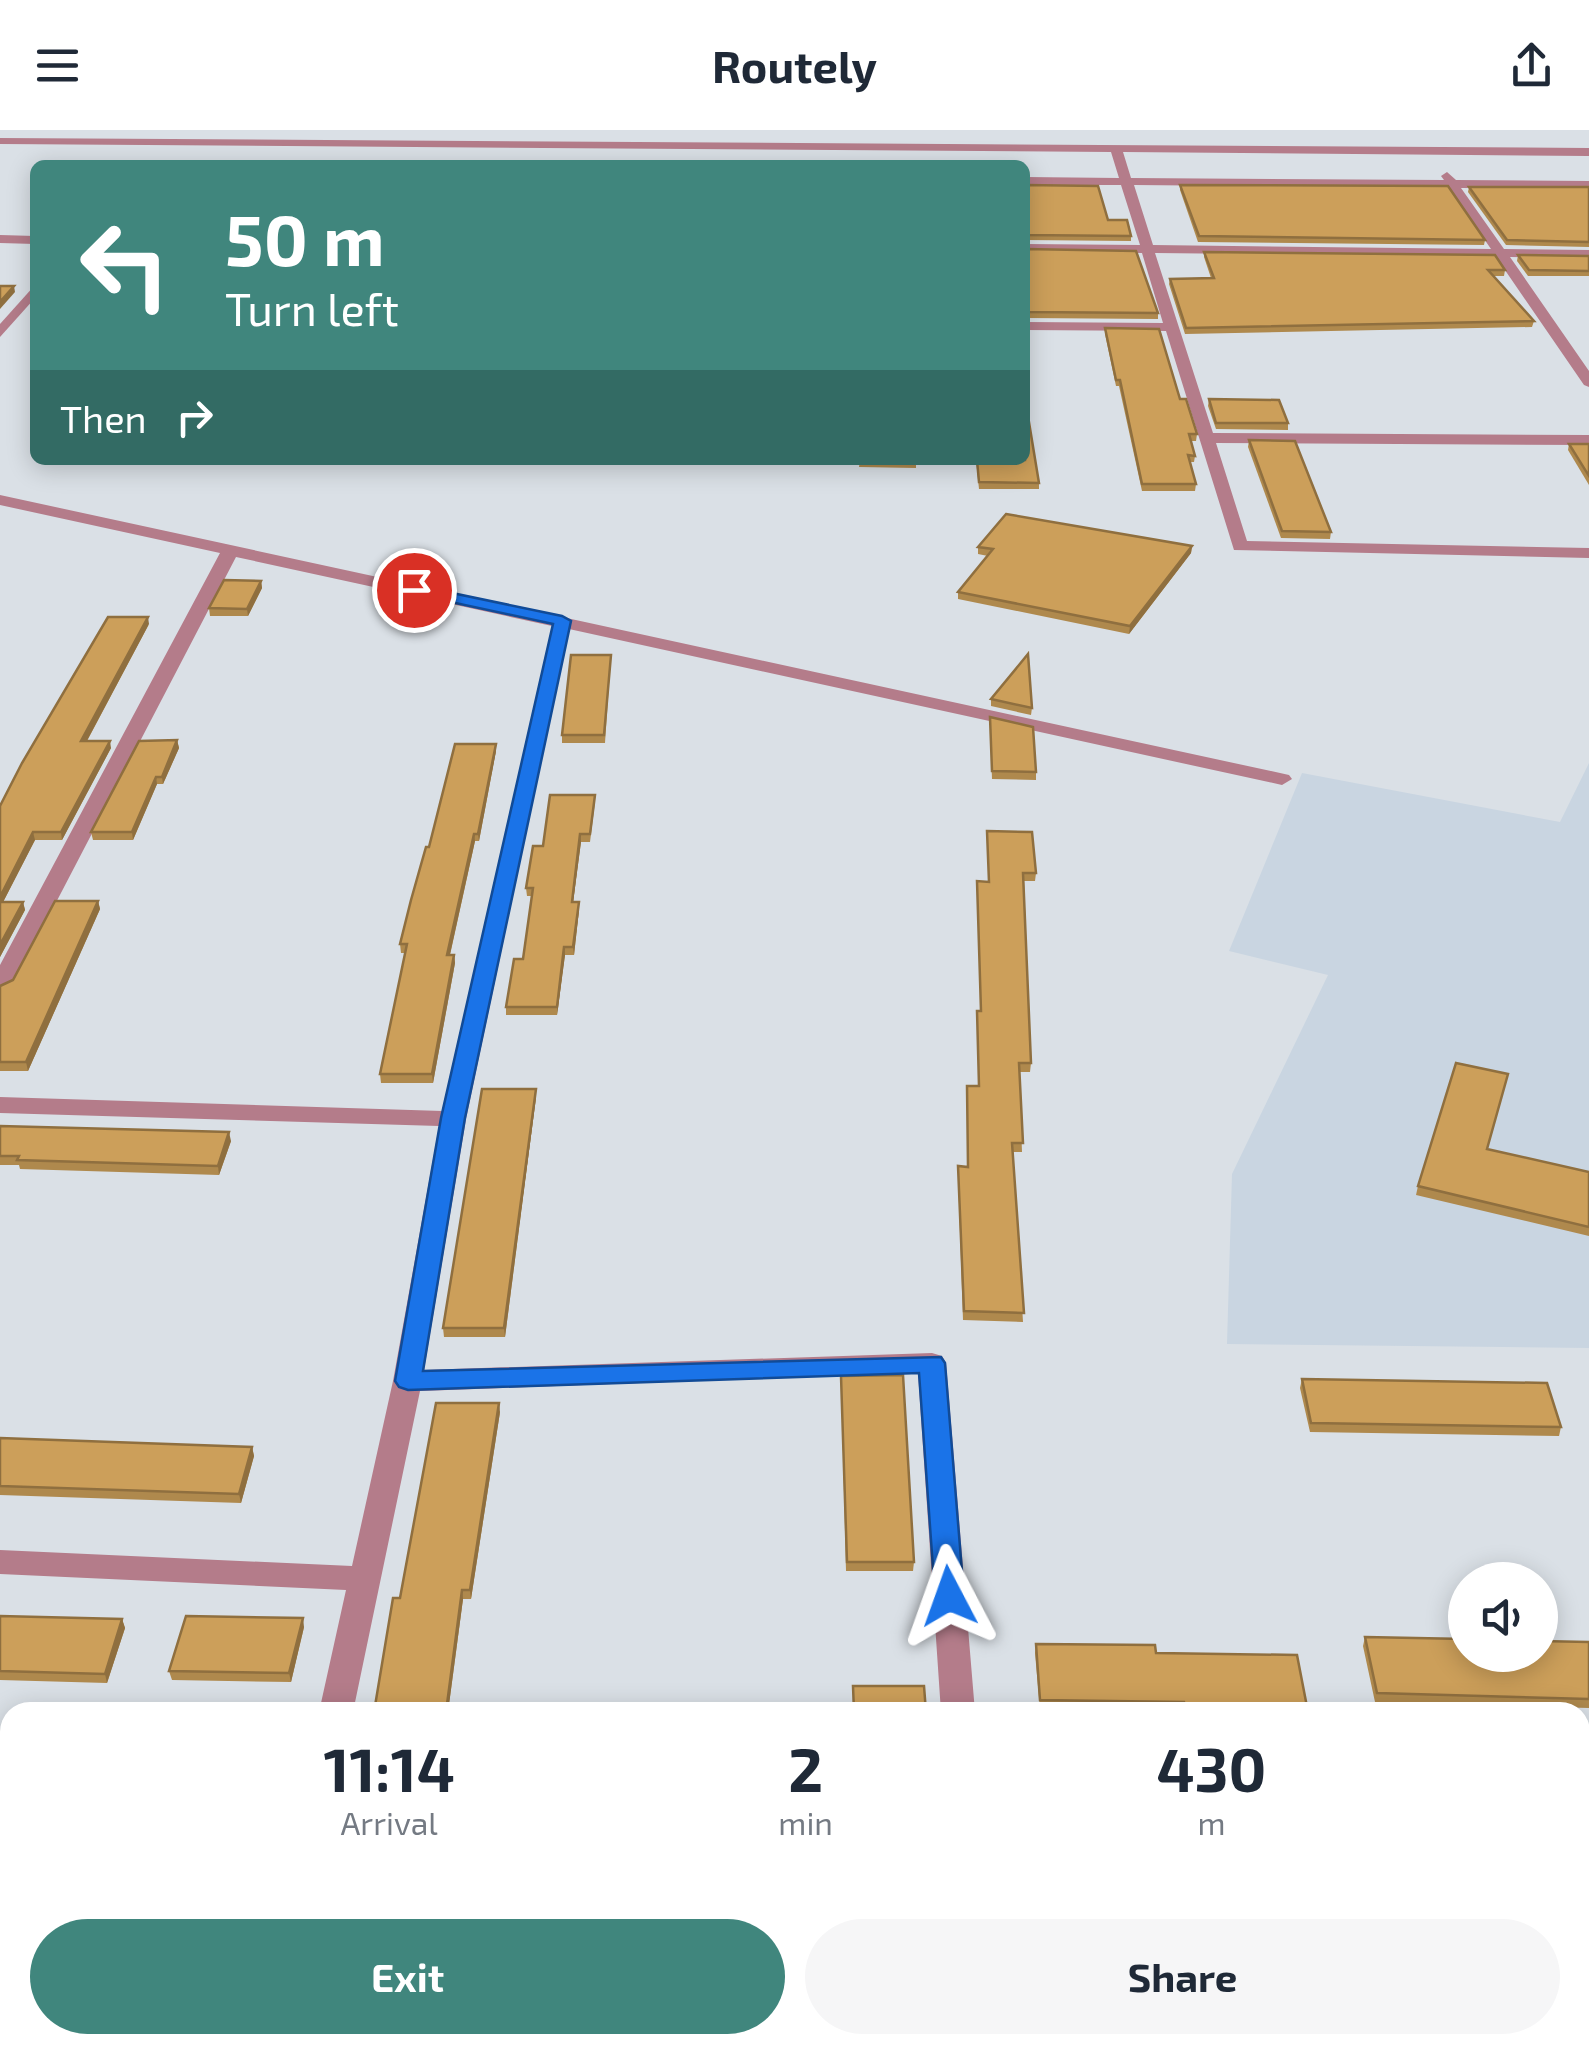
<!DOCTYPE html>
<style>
body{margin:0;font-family:"Exo 2",sans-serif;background:#f6f6f7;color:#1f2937;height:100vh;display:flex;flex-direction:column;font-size:38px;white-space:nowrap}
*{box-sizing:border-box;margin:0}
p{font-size:32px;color:#747a83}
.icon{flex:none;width:55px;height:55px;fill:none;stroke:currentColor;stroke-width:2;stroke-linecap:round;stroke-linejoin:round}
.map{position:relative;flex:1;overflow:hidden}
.sheet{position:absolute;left:0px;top:1572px;width:1590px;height:352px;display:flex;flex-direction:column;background:#fff;border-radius:30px 30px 0 0;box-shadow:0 5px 25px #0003}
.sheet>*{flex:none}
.top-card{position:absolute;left:30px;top:30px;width:1000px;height:305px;border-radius:15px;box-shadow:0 5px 25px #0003;background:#40867d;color:#fff;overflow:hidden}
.controls{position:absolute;left:1448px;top:1432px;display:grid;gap:20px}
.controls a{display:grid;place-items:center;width:110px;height:110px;border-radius:50%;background:#fff;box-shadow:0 5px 25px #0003;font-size:50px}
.pin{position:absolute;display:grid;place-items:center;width:85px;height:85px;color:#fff;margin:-42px;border:5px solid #fff;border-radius:50%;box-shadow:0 2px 10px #0007}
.me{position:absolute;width:110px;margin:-55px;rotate:356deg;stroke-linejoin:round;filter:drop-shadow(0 0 8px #0008)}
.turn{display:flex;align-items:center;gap:35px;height:210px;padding:0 30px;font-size:45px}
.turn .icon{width:130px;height:130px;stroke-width:2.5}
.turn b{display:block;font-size:70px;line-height:85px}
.then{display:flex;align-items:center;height:95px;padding:0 30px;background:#0003;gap:20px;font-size:38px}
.eta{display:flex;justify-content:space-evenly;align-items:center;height:170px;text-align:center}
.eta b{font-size:60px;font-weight:700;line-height:70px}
.cta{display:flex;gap:20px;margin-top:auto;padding:20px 30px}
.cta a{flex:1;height:115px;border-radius:60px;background:#40867d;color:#fff;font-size:40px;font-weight:700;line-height:115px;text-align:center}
.cta a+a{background:#f6f6f7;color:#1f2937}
header{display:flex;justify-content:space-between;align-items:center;height:130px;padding:0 30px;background:#fff;font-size:45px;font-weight:700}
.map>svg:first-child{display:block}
.built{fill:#c9d5e1}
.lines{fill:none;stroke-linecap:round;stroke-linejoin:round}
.minor{fill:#b47c8a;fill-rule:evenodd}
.wall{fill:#af894d}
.shaded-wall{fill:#8f6f3f}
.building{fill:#cc9f5a;stroke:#8f6f3f;stroke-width:2.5}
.route{fill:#1a73e8;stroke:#114b97;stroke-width:2.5}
</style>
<header><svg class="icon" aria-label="menu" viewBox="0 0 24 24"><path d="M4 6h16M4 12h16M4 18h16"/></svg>Routely<svg class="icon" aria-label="share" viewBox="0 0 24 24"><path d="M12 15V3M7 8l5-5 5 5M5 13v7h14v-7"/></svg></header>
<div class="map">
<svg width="1589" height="1924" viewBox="0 0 1589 1924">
<rect width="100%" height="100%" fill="#dae0e6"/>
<!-- built -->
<path class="built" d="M1589 633V1218L1227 1214 1232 1044 1328 845 1229 821 1302 643 1560 692Z"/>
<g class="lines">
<!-- minor -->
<g class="minor">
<path d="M0 8 1589 18V26L1123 22 1131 48 1444 50 1441 46 1447 42 1456 50 1589 51V59L1461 58 1504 119 1589 120V128L1510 127 1589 241V257L1584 255 1496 127 1155 123 1213 303 1589 305V315L1216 313 1247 411 1589 418V428L1234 420 1166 201 1025 200V192L1163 193 1142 123 1025 122V114L1140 115 1121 55H1025V47L1119 48 1111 22 0 14ZM1134 55 1449 58 1491 119 1153 115Z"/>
<path d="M0 105 35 106V114L0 113Z"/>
<path d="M35 155V168L0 207V194Z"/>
<path d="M0 365 1289 645 1292 649 1282 655 569 499 466 989 424 1240 932 1223 942 1226 946 1233 975 1582H941L918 1243 420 1261 353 1582H319L346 1460 0 1444V1420L352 1436 393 1251 439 996 0 983V967L442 981 552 496 236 427 12 857 0 864V835L220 423 0 375Z"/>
<path d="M242 1915H280L278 1924H240Z"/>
<path d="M976 1915H1014L1016 1924H978Z"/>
</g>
</g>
<!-- wall -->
<g class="wall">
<path d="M1025 55 1108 90 1131 106V111L1025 110Z"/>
<path d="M1180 55 1485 110 1484 115 1198 112 1180 60Z"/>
<path d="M1469 57H1589V117L1506 115 1468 62Z"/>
<path d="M1025 119 1158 183V189L1025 188Z"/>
<path d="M1204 122 1505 140 1504 146H1493L1534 191 1532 197 1185 204 1169 154 1170 149 1211 148 1204 127Z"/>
<path d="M1518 125 1589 126V146H1528L1517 131Z"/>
<path d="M1105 198 1180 269 1197 304 1196 311H1191L1195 326 1194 332H1190L1196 354 1195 361H1142L1119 256H1116L1105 204Z"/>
<path d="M1209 269 1288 293V300L1216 299 1208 276Z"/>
<path d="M1249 310 1331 402 1330 409 1281 408 1248 317Z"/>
<path d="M1569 314H1589V355L1568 320Z"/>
<path d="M860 330H916V338L859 337Z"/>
<path d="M976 330H1025L1039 353V359H979Z"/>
<path d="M1192 416 1191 423 1129 504 958 469V462L988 426 978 424V417Z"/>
<path d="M261 451 262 458 248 486H210L209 478Z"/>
<path d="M149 494 87 611 111 618 62 710H35L3 772H23L25 780 0 827V676Z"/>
<path d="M611 525 605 613H562V605Z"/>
<path d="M991 569 1032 578 1031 585 991 576Z"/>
<path d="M990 595 1036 642V650L992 649Z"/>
<path d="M177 610 179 618 163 654H157L133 710H93L91 702Z"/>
<path d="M496 621 479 711H475L450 825H454L455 833 433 953H381L380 944 405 823H401L400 814 429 717Z"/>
<path d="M595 672 590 712H581L573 772 579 780 574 825H565L557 885H506V877L523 829 532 766H527L526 758 543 716Z"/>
<path d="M987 701 1036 743 1035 751H1024L1031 933 1030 942H1019L1022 1022H1013L1023 1192 963 1190 958 1045V1036L968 1037 978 956 981 881 989 752Z"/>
<path d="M98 771 100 779 28 941H0V856L13 850Z"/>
<path d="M536 967 505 1207H444L443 1198Z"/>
<path d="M0 996 231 1011 219 1045 20 1039 19 1035H0Z"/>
<path d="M1488 1019 1589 1042V1106L1416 1065 1418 1056Z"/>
<path d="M841 1246 914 1432 913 1441H846Z"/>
<path d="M1302 1249 1561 1297 1559 1306 1310 1302 1300 1258Z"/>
<path d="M500 1282 471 1469H463L448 1582H374L400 1468Z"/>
<path d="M0 1308 252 1317 254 1326 241 1373 0 1365Z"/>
<path d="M0 1486 122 1489 125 1498 107 1553 0 1550Z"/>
<path d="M304 1497 291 1552 172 1550 169 1541Z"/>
<path d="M1365 1507 1589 1512V1578L1375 1572 1363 1516Z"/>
<path d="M1036 1514 1156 1523 1308 1582H1183V1581L1040 1579 1035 1523Z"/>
<path d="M393 1915 392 1924H308V1922Z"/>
<path d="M555 1915H876L875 1924H555Z"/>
<path d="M1419 1915H1580L1589 1924H1421Z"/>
</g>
<!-- shaded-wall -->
<g class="shaded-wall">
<path d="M14 156 15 162 0 179V172Z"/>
<path d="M1192 416 1191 423 1129 504 1130 496Z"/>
<path d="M261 451 262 458 248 486 247 479Z"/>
<path d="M148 487 149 494 83 618 81 611Z"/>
<path d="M177 610 179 618 163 654 162 647Z"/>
<path d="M110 611 111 618 62 710 61 702Z"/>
<path d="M496 614V621L479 711 478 704Z"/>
<path d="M156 647 157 654 133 710 132 702Z"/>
<path d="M33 702 35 710 0 778V767Z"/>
<path d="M474 704 475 711 448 833 447 825Z"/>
<path d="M580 704 581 712 572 780V772Z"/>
<path d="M98 771 100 779 28 941 26 932Z"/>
<path d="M23 772 25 780 0 827V815Z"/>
<path d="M579 772V780L574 825 573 817Z"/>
<path d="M564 817 565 825 557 885V877Z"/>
<path d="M454 825 455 833 433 953 432 944Z"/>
<path d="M536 959V967L505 1207 504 1198Z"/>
<path d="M229 1002 231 1011 219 1045 218 1036Z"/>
<path d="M499 1273 500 1282 471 1469 470 1460Z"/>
<path d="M252 1317 254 1326 241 1373 239 1364Z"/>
<path d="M462 1460 463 1469 448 1582H446Z"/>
<path d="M303 1488 304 1497 291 1552 289 1543Z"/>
<path d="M122 1489 125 1498 107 1553 105 1544Z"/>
</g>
<!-- building -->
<g class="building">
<path d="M1025 55 1098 56 1108 90H1127L1131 106 1025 105Z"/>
<path d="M1180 55 1448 56 1485 110 1199 106Z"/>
<path d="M1469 57H1589V112L1507 110Z"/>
<path d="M1025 119 1136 121 1158 183 1025 182Z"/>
<path d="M1204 122 1495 125 1505 140H1488L1534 191 1186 198 1170 149 1214 148Z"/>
<path d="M1518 125 1589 126V141L1529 140Z"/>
<path d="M0 156H14L0 172Z"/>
<path d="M1105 198 1159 199 1180 269H1186L1197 304H1189L1195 326 1188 325 1196 354H1142L1120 250H1116Z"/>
<path d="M1025 268 1039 353 979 352 977 330H1025Z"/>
<path d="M1209 269 1279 270 1288 293H1216Z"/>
<path d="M1249 310 1295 311 1331 402 1282 401Z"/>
<path d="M1569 314H1589V346Z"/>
<path d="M916 330V331H860V330Z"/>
<path d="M1006 384 1192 416 1130 496 958 462 993 419 978 417Z"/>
<path d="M224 450 261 451 247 479 209 478Z"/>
<path d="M108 487H148L81 611H110L61 702H33L0 767V676L22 633Z"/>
<path d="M1028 524 1032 578 991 569Z"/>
<path d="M571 525H611L604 605H562Z"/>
<path d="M990 587 1033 597 1036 642 992 641Z"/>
<path d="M177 610 162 647H156L132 702H91L139 611Z"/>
<path d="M455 614H496L478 704H474L447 825H454L432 944H380L407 814H400L411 770 426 717H429Z"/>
<path d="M550 665H595L590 704H580L572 772H579L573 817H564L557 877H506L514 829H523L533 758H526L533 716H543Z"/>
<path d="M987 701 1032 702 1036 743H1023L1031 933H1019L1023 1013H1012L1024 1183 964 1181 958 1036 968 1037 967 956H979L977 881H981L977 751 989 752Z"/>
<path d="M55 771H98L26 932H0V856L13 850Z"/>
<path d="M0 772H23L0 815Z"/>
<path d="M1456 933 1508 944 1487 1019 1589 1042V1097L1418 1056Z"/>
<path d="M482 959H536L504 1198H443Z"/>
<path d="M0 996 229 1002 218 1036 17 1030 19 1026H0Z"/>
<path d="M903 1245 914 1432H847L841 1246Z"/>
<path d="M1302 1249 1547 1253 1561 1297 1311 1293Z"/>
<path d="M436 1273H499L470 1460H462L446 1582H374L393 1468H400Z"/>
<path d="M0 1308 252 1317 239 1364 0 1356Z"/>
<path d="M0 1486 122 1489 105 1544 0 1541Z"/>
<path d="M186 1486 303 1488 289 1543 169 1541Z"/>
<path d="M1365 1507 1465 1509V1525H1540V1511L1589 1512V1569L1377 1563Z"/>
<path d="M1036 1514 1155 1515 1156 1523 1297 1525 1308 1582 1186 1580 1184 1572 1040 1570Z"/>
<path d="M853 1556H924L926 1582H854Z"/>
<path d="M1580 1864H1589V1924H1426L1424 1915H1580Z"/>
<path d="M309 1915H390V1921L308 1922Z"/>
<path d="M555 1915H876L875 1924H699L700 1918 555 1920Z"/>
<path d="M1088 1915H1227L1228 1924H1089Z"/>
</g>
<!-- route -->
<path class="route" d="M414 455 562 486 571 491 465 988 423 1241 941 1227 945 1233 964 1466 960 1474 949 1477 939 1474 935 1466 919 1243 408 1260 399 1257 395 1251 441 988 553 494 409 463V457Z"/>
</svg>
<div class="controls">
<a><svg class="icon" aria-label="sound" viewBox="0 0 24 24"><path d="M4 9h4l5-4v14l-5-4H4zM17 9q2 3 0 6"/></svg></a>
</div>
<div class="pin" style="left:414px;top:460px;background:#d93025"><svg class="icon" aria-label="arrive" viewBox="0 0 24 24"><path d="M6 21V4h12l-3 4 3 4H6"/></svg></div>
<svg class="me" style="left:949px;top:1466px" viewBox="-20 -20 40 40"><path d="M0-17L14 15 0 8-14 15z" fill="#1a73e8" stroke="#fff" stroke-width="4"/></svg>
<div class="top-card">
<div class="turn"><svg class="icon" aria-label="left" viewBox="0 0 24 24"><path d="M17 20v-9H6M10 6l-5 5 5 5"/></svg><div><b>50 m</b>Turn left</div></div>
<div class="then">Then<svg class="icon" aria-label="right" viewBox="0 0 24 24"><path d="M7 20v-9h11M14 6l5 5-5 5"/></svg></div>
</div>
<section class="sheet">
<div class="eta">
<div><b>11:14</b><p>Arrival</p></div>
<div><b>2</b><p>min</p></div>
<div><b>430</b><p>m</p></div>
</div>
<div class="cta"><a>Exit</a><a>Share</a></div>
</section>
</div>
